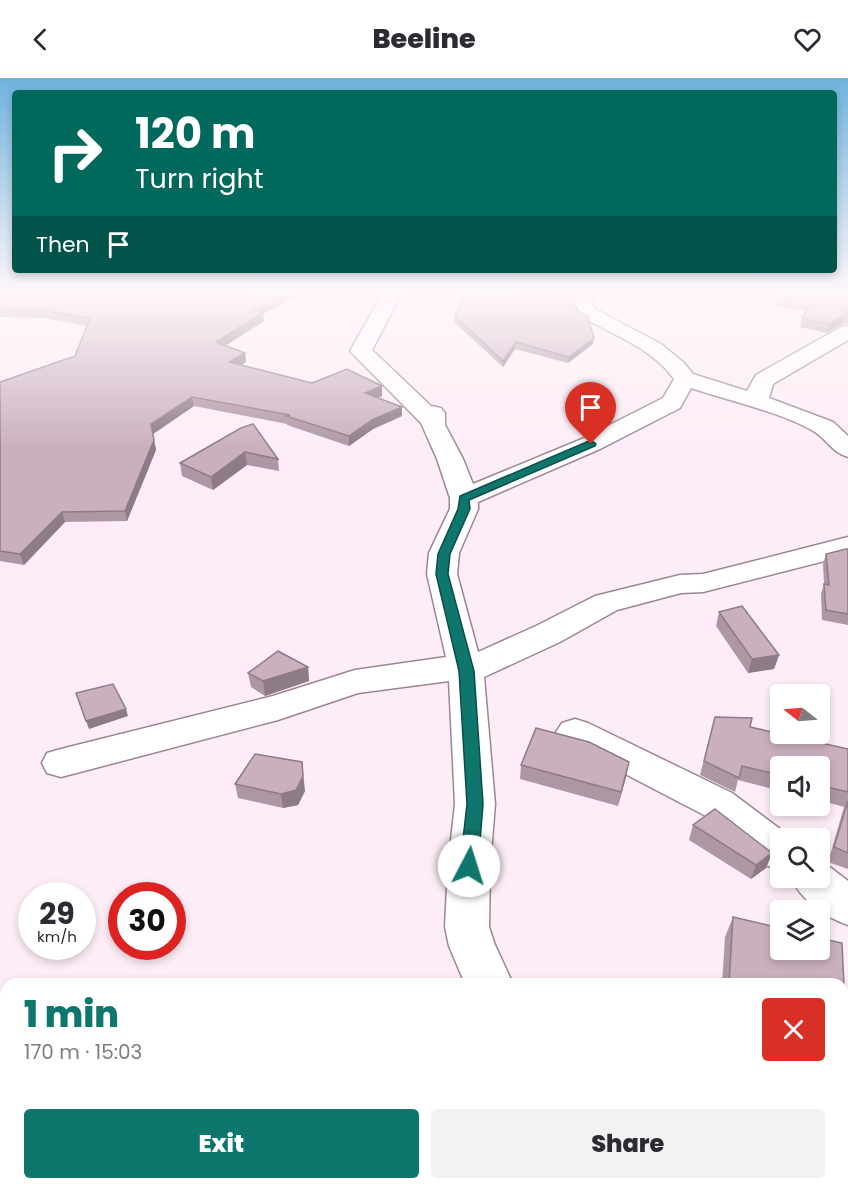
<!DOCTYPE html>
<meta charset="utf-8">
<style>
body{margin:0;font-family:Poppins,sans-serif;background:#f2f2f3;color:#2b2b33;height:100vh;display:flex;flex-direction:column;font-size:22px;white-space:nowrap}
*{box-sizing:border-box;margin:0}
p{font-size:20px;color:#7c7c81}
.icon{flex:none;width:33px;height:33px;fill:none;stroke:currentColor;stroke-width:2;stroke-linecap:round;stroke-linejoin:round}
.map{position:relative;flex:1;overflow:hidden}
.details{position:absolute;left:0px;top:900px;width:849px;height:212px;display:flex;flex-direction:column;background:#fff;border-radius:18px 18px 0 0;box-shadow:0 3px 9px #0003}
.details>*{flex:none}
.banner{position:absolute;left:12px;top:12px;width:825px;height:183px;border-radius:6px;box-shadow:0 3px 9px #0003;background:#00695c;color:#fff;overflow:hidden}
.needle{width:39px;rotate:287deg}
.controls{position:absolute;left:770px;top:606px;display:grid;gap:12px}
.controls a{display:grid;place-items:center;width:60px;height:60px;border-radius:6px;background:#fff;box-shadow:0 3px 9px #0003;font-size:30px}
.speed{position:absolute;left:18px;top:804px;display:flex;gap:12px;font-size:30px;font-weight:700;text-align:center}
.speed>*{display:grid;place-content:center;width:78px;height:78px;border-radius:50%;background:#fff;box-shadow:0 3px 9px #0003;line-height:1}
.speed small{font-size:15px;font-weight:400}
.speed .limit{border:9px solid #d22;background:#fff;color:#111}
.pin{position:absolute;display:grid;place-items:center;width:51px;height:51px;color:#fff;margin:-62px -26px;border-radius:50% 50% 50% 0;rotate:-45deg;box-shadow:0 0 6px #0007}
.pin .icon{rotate:45deg}
.me{position:absolute;width:66px;margin:-33px;rotate:5deg;stroke-linejoin:round;filter:drop-shadow(0 0 4px #0008)}
.turn{display:flex;align-items:center;gap:21px;height:126px;padding:0 24px;font-size:27px}
.turn .icon{width:78px;height:78px;stroke-width:2.5}
.turn b{display:block;font-size:42px;line-height:51px}
.then{display:flex;align-items:center;height:57px;padding:0 24px;background:#0003;gap:12px;font-size:22px}
.round{display:grid;place-items:center;flex:none;width:63px;height:63px;border-radius:6px;background:#f2f2f3}
.summary{display:flex;align-items:center;justify-content:space-between;height:102px;padding:0 24px}
h1{font-size:36px;font-weight:800;line-height:45px;color:#0f766e}
.button{display:flex;gap:12px;margin-top:auto;padding:12px 24px}
.button a{flex:1;height:69px;border-radius:6px;background:#0f766e;color:#fff;font-size:24px;font-weight:800;line-height:69px;text-align:center}
.button a+a{background:#f2f2f3;color:#2b2b33}
header{display:flex;justify-content:space-between;align-items:center;height:78px;padding:0 24px;background:#fff;font-size:27px;font-weight:800}
.map>svg:first-child{display:block}
.lines{fill:none;stroke-linecap:round;stroke-linejoin:round}
.street-casing{stroke:#9d8593;stroke-width:3}
.secondary-casing{stroke:#9d8593;stroke-width:3}
.street{fill:#fff;fill-rule:evenodd}
.secondary{fill:#fff;fill-rule:evenodd}
.wall{fill:#ae97a4}
.shaded-wall{fill:#8d7b86}
.building{fill:#cab0bf;stroke:#8d7b86;stroke-width:1.5}
.route{fill:#0f766e;stroke:#0a4d48;stroke-width:1.5}
</style>
<header><svg class="icon" aria-label="back" viewBox="0 0 24 24"><path d="M15 5l-7 7 7 7"/></svg>Beeline<svg class="icon" aria-label="heart" viewBox="0 0 24 24"><path d="M12 20l-8-8c-3-5 5-10 8-4 3-6 11-1 8 4z"/></svg></header>
<div class="map">
<svg width="848" height="1111" viewBox="0 0 848 1111">
<rect width="100%" height="100%" fill="#feedf6"/>
<g class="lines">
<defs>
<g id="street">
<path d="M377 216 401 217 372 272 431 328 441 330 445 335V347L463 381 473 406 582 361 663 320 674 301C652 270 612 256 579 238L571 216H589L595 231 661 266 684 285 693 296 747 313 756 297 841 249 848 247V262L773 306 769 320 833 344 848 358V379C833 375 827 362 815 354 785 335 726 322 691 310L680 330 600 371 478 424V431L459 475 457 496 478 574 536 548 595 518 680 497 703 496 848 459V477L703 514 681 515 617 532 560 564 484 599 495 726 490 788 489 849 495 867 513 906H465L449 868 445 849 448 788 455 726 449 603 358 615 278 642 61 699 47 695 42 685 47 675 61 671 273 618 355 592 446 579 427 496 429 475 450 431V420L437 381 421 345 350 273 380 220Z"/>
<path d="M575 641 588 645 732 715 792 760H780V792L765 787 704 737 562 663 556 654 562 645Z"/>
<path d="M819 784 827 787 848 803V847C825 839 801 822 791 800H819Z"/>
<path d="M6 1072V1106H31L29 1111H0V1075Z"/>
<path d="M555 1106H611L613 1111H557Z"/>
</g>
<path id="secondary" d="M848 1066V1111H818L819 1106H843V1068Z"/>
</defs>
<!-- street casing -->
<use href="#street" class="street-casing"/>
<!-- secondary casing -->
<use href="#secondary" class="secondary-casing"/>
<!-- street -->
<use href="#street" class="street"/>
<!-- secondary -->
<use href="#secondary" class="secondary"/>
</g>
<!-- wall -->
<g class="wall">
<path d="M0 216H301L263 236 264 243 225 268 245 275 246 284 241 287 312 305 382 318 377 320 402 338 373 351 349 368 287 347V346L194 328 153 356 156 372 127 443 65 444 24 487 0 483V304L75 278 87 248 44 240 0 239Z"/>
<path d="M778 219 848 220V246L844 245 826 255 800 249 802 240 806 233 776 228Z"/>
<path d="M578 233 593 266 568 285 515 271 503 289 454 244 455 238Z"/>
<path d="M241 350 278 381 279 393 247 387 213 412 182 398 180 385Z"/>
<path d="M848 471V547L822 542 821 516 824 506 823 486 826 476Z"/>
<path d="M719 534 779 577 774 591 748 595 716 548Z"/>
<path d="M308 589 309 603 265 618 251 609 248 595Z"/>
<path d="M715 639 750 649 848 671V791L828 784 844 729 819 722V688H780V713L738 702 735 714 700 697Z"/>
<path d="M521 687 626 699 618 728 520 701Z"/>
<path d="M235 706 305 713 298 727 283 730 238 720Z"/>
<path d="M693 747 772 775 766 790 751 801 689 762Z"/>
<path d="M733 839 780 850V872H819V860L842 865 846 950 843 955V906H722L725 859Z"/>
</g>
<!-- shaded-wall -->
<g class="shaded-wall">
<path d="M285 216H301L263 236 264 243 217 273 216 264 253 232Z"/>
<path d="M846 236 844 245 826 255 829 246Z"/>
<path d="M594 260 593 266 568 285 569 279Z"/>
<path d="M516 264 515 271 503 289V283Z"/>
<path d="M245 275 246 284 230 293 229 284Z"/>
<path d="M382 308V318L366 325 365 315Z"/>
<path d="M192 319 194 328 153 356 156 372 127 443 125 433 151 346Z"/>
<path d="M402 329V338L373 351 349 368V358L372 342Z"/>
<path d="M245 374 247 387 213 412 211 399Z"/>
<path d="M62 434 65 444 24 487 20 476Z"/>
<path d="M779 577 774 591 748 595 752 581Z"/>
<path d="M308 589 309 603 265 618 263 603Z"/>
<path d="M126 631 128 638 89 651 86 643Z"/>
<path d="M302 684 305 713 298 727 283 730 281 716Z"/>
<path d="M629 684 626 699 618 728 621 714Z"/>
<path d="M772 775 766 790 751 801 756 787Z"/>
</g>
<!-- building -->
<g class="building">
<path d="M0 216H285L253 232 263 234 216 264 245 275 229 284 312 305 347 291 382 308 365 315 402 329 372 342 349 358 286 338 290 337 192 319 151 346 154 362 125 433 62 434 20 476 0 473V304L75 278 90 240 41 232 0 231Z"/>
<path d="M465 216H571L578 233 588 239 594 260 569 279 516 264 503 283 455 238Z"/>
<path d="M783 216H827L848 220V236H846L829 246 802 240 811 225 778 219Z"/>
<path d="M253 346 278 381 245 374 211 399 180 385 241 350Z"/>
<path d="M846 471H848V536L826 532 824 506 829 507 826 476Z"/>
<path d="M742 528 779 577 752 581 719 534Z"/>
<path d="M278 573 308 589 263 603 248 595Z"/>
<path d="M113 606 126 631 86 643 76 615Z"/>
<path d="M715 639 752 640 750 649 848 671V714L819 707V688H780V697L742 688 739 700 704 683Z"/>
<path d="M536 650 589 664 629 684 621 714 521 687Z"/>
<path d="M255 676 302 684 303 698 296 712 281 716 235 706Z"/>
<path d="M848 723V775L834 769Z"/>
<path d="M715 731 772 775 756 787 693 747Z"/>
<path d="M733 839 780 850V872H819V860L842 865 846 950 843 949V906H729Z"/>
<path d="M16 1106H107L111 1111H10Z"/>
</g>
<!-- sky -->
<linearGradient id="sky" x2="0" y2="1"><stop stop-color="#6fb2dc"/><stop offset="0.58" stop-color="#fff7fb"/><stop offset="1" stop-color="#fff7fb" stop-opacity="0"/></linearGradient>
<rect width="848" height="371" fill="url(#sky)"/>
<!-- route -->
<path class="route" d="M591 362 596 366 595 368 469 422 470 431 450 476 448 496 474 593 483 726 478 788 475 793 469 795 463 793 460 788 467 726 459 593 436 496 438 476 458 431 460 418Z"/>
</svg>
<div class="controls">
<a><svg class="needle" viewBox="-14 -14 28 28"><path d="M0-13l5 13h-10z" fill="#e53935"/><path d="M0 13l5-13h-10z" fill="#7c7c81"/></svg></a>
<a><svg class="icon" aria-label="sound" viewBox="0 0 24 24"><path d="M4 9h4l5-4v14l-5-4H4zM17 9q2 3 0 6"/></svg></a>
<a><svg class="icon" aria-label="search" viewBox="0 0 24 24"><circle cx="10" cy="10" r="6"/><path d="M15 15l6 6"/></svg></a>
<a><svg class="icon" aria-label="layers" viewBox="0 0 24 24"><path d="M12 4l9 5-9 5-9-5zM3 14l9 5 9-5"/></svg></a>
</div>
<div class="speed"><div>29<small>km/h</small></div><div class="limit">30</div></div>
<div class="pin" style="left:591px;top:366px;background:#d93025"><svg class="icon" aria-label="arrive" viewBox="0 0 24 24"><path d="M6 21V4h12l-3 4 3 4H6"/></svg></div>
<svg class="me" style="left:469px;top:788px" viewBox="-20 -20 40 40"><circle r="19" fill="#fff"/><path d="M0-13L10 11 0 6-10 11z" fill="#0f766e"/></svg>
<div class="banner">
<div class="turn"><svg class="icon" aria-label="right" viewBox="0 0 24 24"><path d="M7 20v-9h11M14 6l5 5-5 5"/></svg><div><b>120 m</b>Turn right</div></div>
<div class="then">Then<svg class="icon" aria-label="arrive" viewBox="0 0 24 24"><path d="M6 21V4h12l-3 4 3 4H6"/></svg></div>
</div>
<section class="details">
<div class="summary"><div><h1>1 min</h1><p>170 m · 15:03</p></div><a class="round" style="background:#d93025;color:#fff"><svg class="icon" aria-label="close" viewBox="0 0 24 24"><path d="M6 6l12 12M18 6L6 18"/></svg></a></div>
<div class="button"><a>Exit</a><a>Share</a></div>
</section>
</div>
